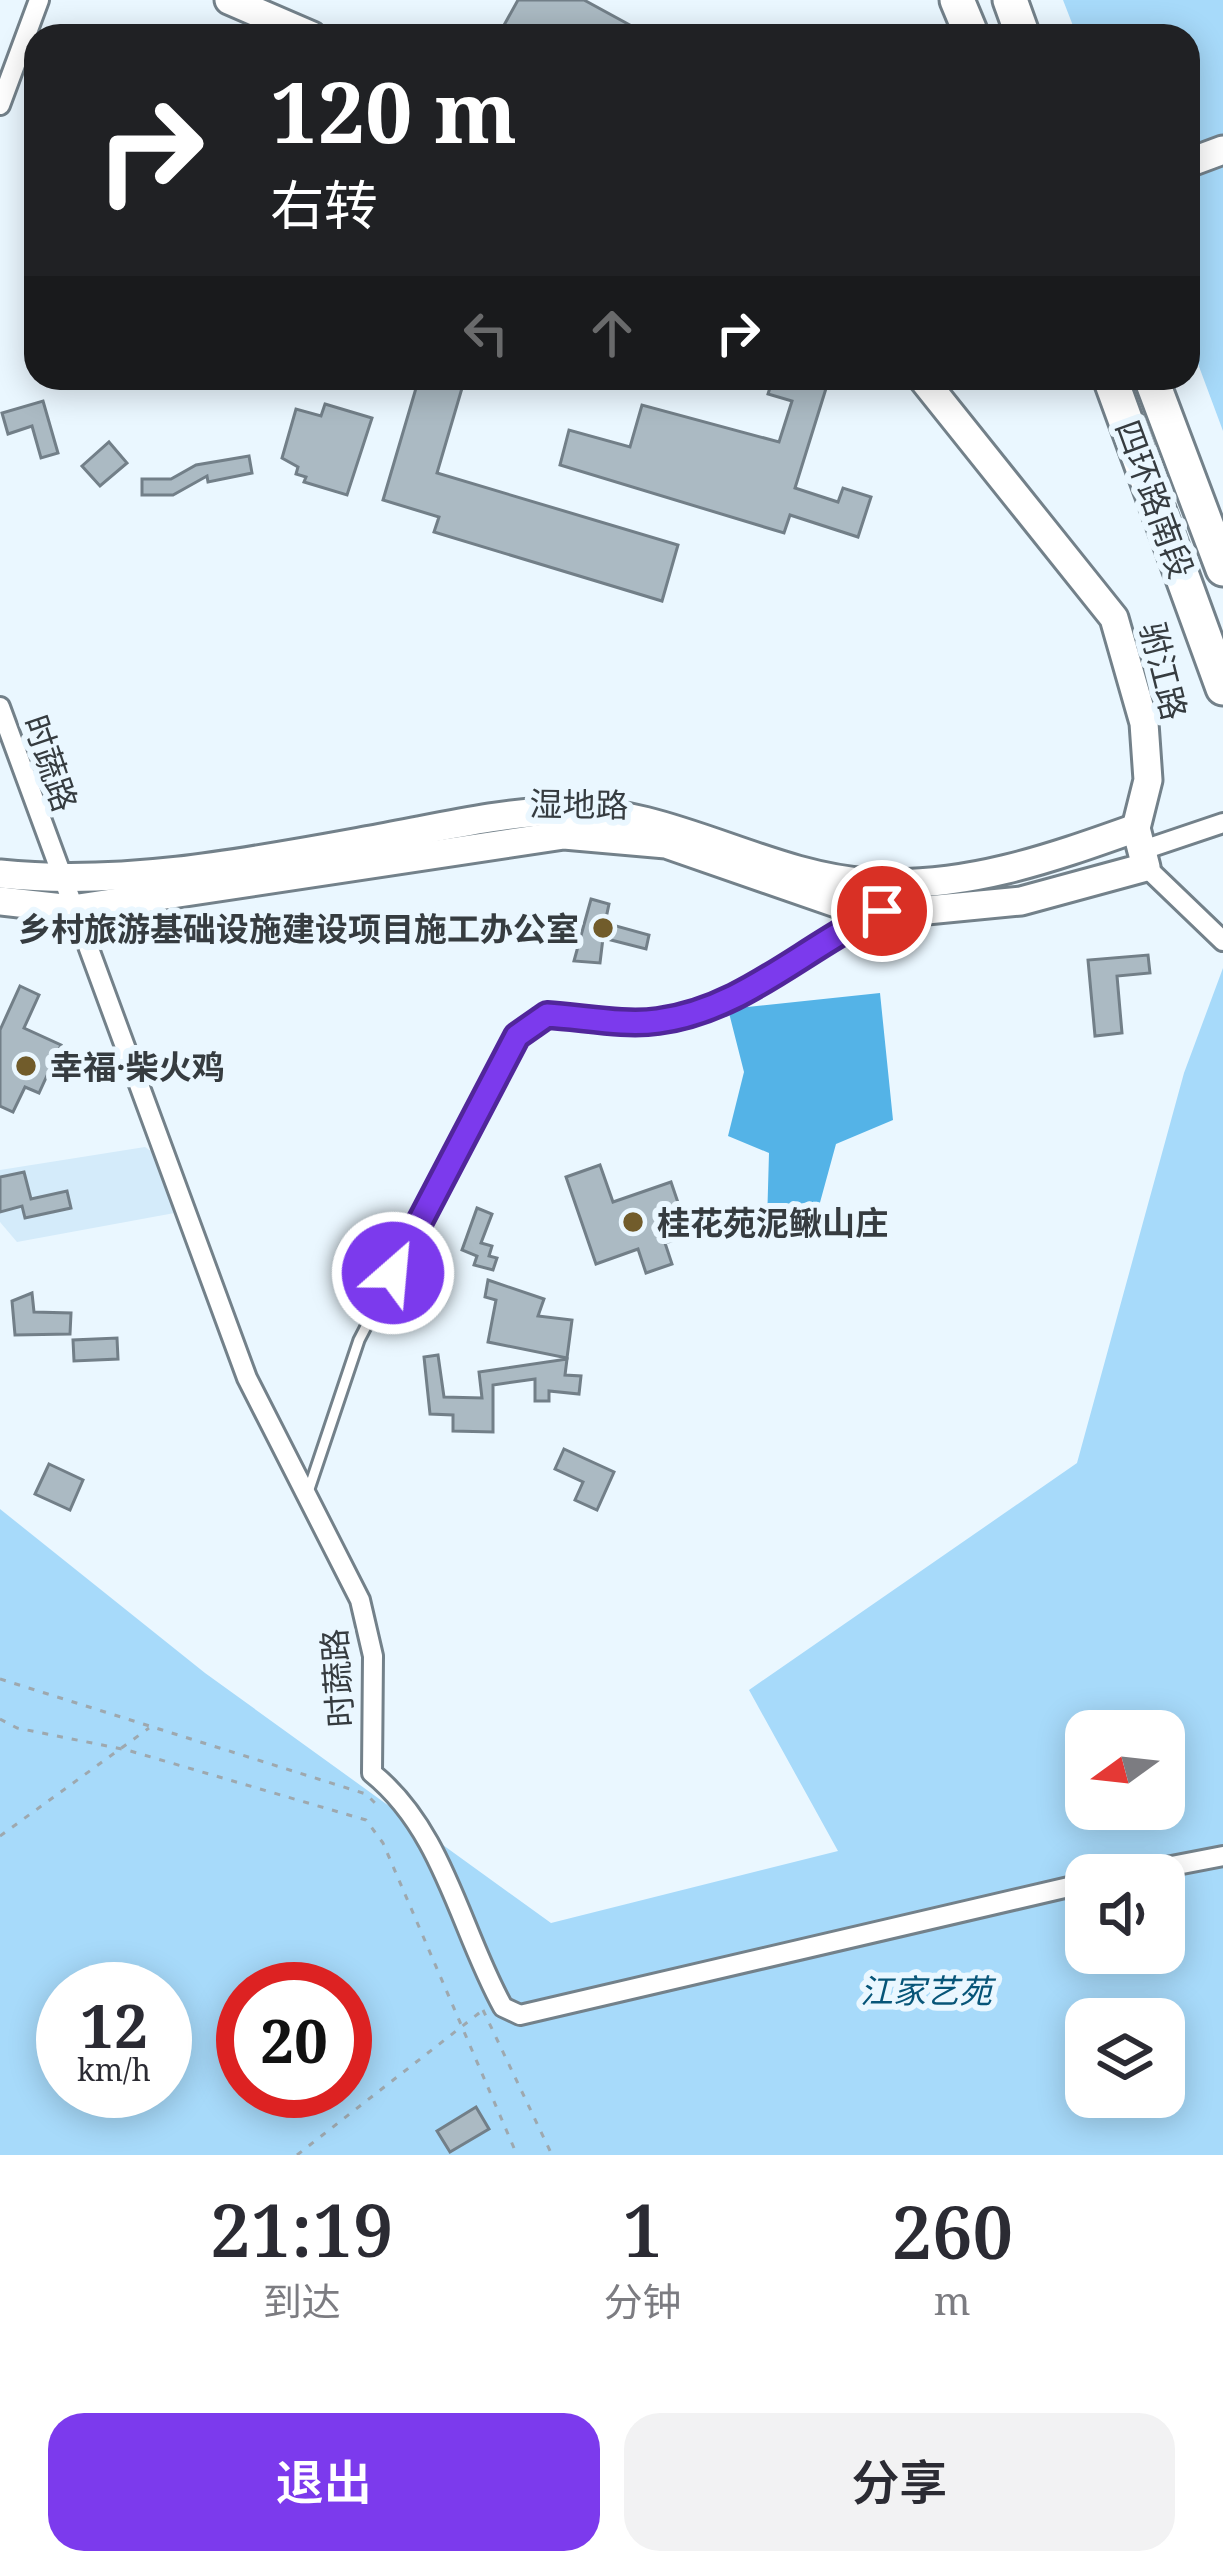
<!DOCTYPE html>
<html lang="zh">
<meta charset="utf-8">
<style>
body{margin:0;font-family:"Noto Serif","Noto Sans SC",serif;background:#f2f2f3;color:#2b2b33;height:100vh;display:flex;flex-direction:column;font-size:45px;white-space:nowrap}
*{box-sizing:border-box;margin:0}
p{font-size:39px;color:#7c7c81}
.icon{flex:none;width:66px;height:66px;fill:none;stroke:currentColor;stroke-width:2;stroke-linecap:round;stroke-linejoin:round}
.map{position:relative;height:2155px;overflow:hidden}
.details{display:flex;flex-direction:column;background:#fff;flex:1}
.details>*{flex:none}
.hud{position:absolute;left:24px;top:24px;width:1176px;height:366px;border-radius:36px;box-shadow:0 6px 30px #0003;background:#202124;color:#fff;overflow:hidden}
.needle{width:78px;rotate:255deg}
.fabs{position:absolute;left:1065px;top:1710px;display:grid;gap:24px}
.fabs a{display:grid;place-items:center;width:120px;height:120px;border-radius:24px;background:#fff;box-shadow:0 6px 30px #0003;font-size:60px}
.speed{position:absolute;left:36px;top:1962px;display:flex;gap:24px;font-size:60px;font-weight:700;text-align:center}
.speed>*{display:grid;place-content:center;width:156px;height:156px;border-radius:50%;background:#fff;box-shadow:0 6px 30px #0003;line-height:1}
.speed small{font-size:30px;font-weight:400}
.speed .limit{border:18px solid #d22;background:#fff;color:#111}
.pin{position:absolute;display:grid;place-items:center;width:102px;height:102px;color:#fff;margin:-51px;border:6px solid #fff;border-radius:50%;box-shadow:0 3px 12px #0007}
.me{position:absolute;width:132px;margin:-66px;rotate:27deg;stroke-linejoin:round;filter:drop-shadow(0 0 9px #0008)}
.turn{display:flex;align-items:center;gap:42px;height:252px;padding:0 48px;font-size:54px}
.turn .icon{width:156px;height:156px;stroke-width:2.5}
.turn b{display:block;font-size:84px;line-height:102px}
.lanes{display:flex;align-items:center;height:114px;padding:0 48px;background:#0003;justify-content:center;gap:60px;direction:ltr}
.lanes .off{opacity:.35}
.eta{display:flex;justify-content:space-evenly;align-items:center;height:204px;text-align:center}
.eta b{font-size:72px;font-weight:600;line-height:84px}
.cta{display:flex;gap:24px;margin-top:auto;padding:24px 48px}
.cta a{flex:1;height:138px;border-radius:36px;background:#7c3aed;color:#fff;font-size:48px;font-weight:600;line-height:138px;text-align:center}
.cta a+a{background:#f2f2f3;color:#2b2b33}
.map>svg:first-child{display:block}
.built{fill:#d4ebfa}
.green{fill:#a7dafa;fill-rule:evenodd}
.water{fill:#54b3e7}
.building{fill:#abbac3;stroke:#727f88;stroke-width:3}
.lines{fill:none;stroke-linecap:round;stroke-linejoin:round}
.lane-casing{stroke:#73818a;stroke-width:15}
.street-casing{stroke:#73818a;stroke-width:24}
.secondary-casing{stroke:#73818a;stroke-width:33}
.highway-casing{stroke:#73818a;stroke-width:39}
.path{stroke:#9ea8ae;stroke-width:3;stroke-dasharray:6 9;stroke-linecap:butt}
.lane{stroke:#fff;stroke-width:9}
.street{stroke:#fff;stroke-width:18}
.secondary{stroke:#fff;stroke-width:27}
.highway{stroke:#fff;stroke-width:33}
.route-casing{stroke:#51269a;stroke-width:30}
.route{stroke:#7c3aed;stroke-width:21}
.poi-dot{fill:#715c2b;stroke:#eaf7ff;stroke-width:4.5}
.labels{text-anchor:middle;dominant-baseline:central;stroke-width:12;stroke-linejoin:round;paint-order:stroke}
.street-label{font-size:33px;fill:#363c40;stroke:#eaf7ff}
.poi-label{font-size:33px;font-weight:bold;fill:#363c40;stroke:#eaf7ff;text-anchor:start}
.park-label{font-size:33px;font-style:italic;fill:#075578;stroke:#eaf7ff}
</style>
<div class="map">
<svg width="1223" height="2155" viewBox="0 0 1223 2155">
<rect width="100%" height="100%" fill="#eaf7ff"/>
<!-- built -->
<path class="built" d="M145 1147 165 1161 180 1212 17 1242 0 1222V1170Z"/>
<!-- green -->
<g class="green">
<path d="M1063 0H1223V431L1188 337V36H1077Z"/>
<path d="M1223 968V2155H0V1509L205 1673 551 1923 838 1851 749 1690 1077 1463 1184 1073ZM1086 1731H1164V1809H1086ZM1086 1875H1164V1953H1086ZM63 1989H165V2091H63ZM243 1989H345V2091H243ZM1086 2019H1164V2097H1086Z"/>
</g>
<!-- water -->
<path class="water" d="M880 993 893 1120 836 1144 813 1228 767 1223 769 1153 728 1136 744 1072 728 1009Z"/>
<!-- building -->
<g class="building">
<path d="M518 0H584L650 36H498Z"/>
<path d="M419 378H465L437 473 678 545 662 601 434 532 439 517 383 500Z"/>
<path d="M773 378 828 382 795 488 838 502 843 488 871 497 858 537 790 515 784 533 560 465 569 430 630 447 642 405 779 442 792 401 768 394Z"/>
<path d="M43 401 58 453 41 458 32 426 8 434 2 413Z"/>
<path d="M325 404 372 418 347 495 304 482 306 477 296 474 298 467 282 458 296 409 321 416Z"/>
<path d="M109 442 127 463 100 486 82 466Z"/>
<path d="M249 456 252 473 208 482 207 476 173 495H142V479H171L196 465Z"/>
<path d="M591 899 609 904 605 923 649 935 646 949 603 938 600 963 574 961Z"/>
<path d="M1148 955 1150 973 1117 976 1122 1033 1095 1036 1088 960Z"/>
<path d="M20 986 39 995 24 1028 61 1045 39 1093 25 1087 13 1112 0 1106V1030Z"/>
<path d="M600 1165 613 1202 671 1182 689 1235 665 1243 672 1264 646 1273 638 1249 596 1264 566 1177Z"/>
<path d="M24 1172 31 1199 67 1191 71 1208 25 1218 22 1206 0 1212V1177Z"/>
<path d="M477 1208 492 1214 481 1243 492 1246 489 1256 497 1258 493 1270 474 1265 477 1256 462 1250Z"/>
<path d="M488 1280 544 1299 538 1316 572 1320 567 1358 488 1342 496 1300 485 1297Z"/>
<path d="M32 1293 34 1312 71 1313 70 1334 15 1335 12 1301Z"/>
<path d="M117 1338 118 1359 74 1361 73 1340Z"/>
<path d="M438 1355 444 1397 482 1398 479 1372 567 1359 565 1375 581 1376 579 1394 549 1391V1401H535V1379L493 1385V1432L453 1431V1415L430 1414 424 1357Z"/>
<path d="M564 1449 614 1472 597 1510 575 1500 583 1482 555 1469Z"/>
<path d="M49 1464 83 1480 70 1510 35 1494Z"/>
<path d="M476 2107 489 2129 450 2152 437 2131Z"/>
</g>
<g class="lines">
<defs>
<path id="lane" d="M307 1495 359 1340 517 1037 547 1015C616 1019 673 1026 740 997 785 978 821 939 866 918"/>
<g id="street">
<path d="M0 105 39 0"/>
<path d="M0 707 247 1378 360 1600 373 1656 372 1773C444 1831 460 1930 503 2007L520 2015 1086 1883"/>
<path d="M1143 850 1223 823"/>
<path d="M1146 867 1223 941"/>
<path d="M1125 1875 1223 1856"/>
</g>
<g id="secondary">
<path d="M229 0 312 36"/>
<path d="M1188 163 1223 150"/>
<path d="M0 874C123 887 250 862 371 840 434 829 496 813 560 811 670 808 763 876 870 883 964 889 1049 859 1136 828"/>
<path d="M0 901 72 909 564 835 666 844 842 905 896 913 1021 901 1146 867 1136 828 1148 780 1144 723 1114 618 922 378"/>
</g>
<g id="highway">
<path d="M957 0 972 36"/>
<path d="M1010 0 1023 36"/>
<path d="M1110 378 1223 688"/>
<path d="M1151 378 1223 569"/>
</g>
</defs>
<!-- lane casing -->
<use href="#lane" class="lane-casing"/>
<!-- street casing -->
<use href="#street" class="street-casing"/>
<!-- secondary casing -->
<use href="#secondary" class="secondary-casing"/>
<!-- highway casing -->
<use href="#highway" class="highway-casing"/>
<!-- path -->
<g class="path">
<path d="M0 1679 366 1794 375 1803"/>
<path d="M0 1719 17 1728 127 1750 366 1820 383 1843 517 2155"/>
<path d="M0 1836 149 1728"/>
<path d="M483 2010 552 2155"/>
<path d="M297 2155 483 2010"/>
</g>
<!-- lane -->
<use href="#lane" class="lane"/>
<!-- street -->
<use href="#street" class="street"/>
<!-- secondary -->
<use href="#secondary" class="secondary"/>
<!-- highway -->
<use href="#highway" class="highway"/>
</g>
<g class="lines">
<defs>
<path id="route" d="M393 1273 517 1036 547 1015C582 1017 624 1026 658 1021 744 1010 806 945 882 911"/>
</defs>
<!-- route casing -->
<use href="#route" class="route-casing"/>
<!-- route -->
<use href="#route" class="route"/>
</g>
<!-- markers -->
<g class="poi-dot">
<circle cx="603" cy="928" r="12"/>
<circle cx="26" cy="1066" r="12"/>
<circle cx="633" cy="1222" r="12"/>
</g>
<g class="labels">
<!-- street labels -->
<g class="street-label">
<text transform="translate(1155 499) rotate(70)">四环路南段</text>
<text transform="translate(1164 671) rotate(76)">驸江路</text>
<text transform="translate(51 763) rotate(71)">时蔬路</text>
<text transform="translate(579 804) rotate(1)">湿地路</text>
<text transform="translate(337 1678) rotate(-94)">时蔬路</text>
</g>
<!-- poi labels -->
<g class="poi-label">
<text x="579" y="928" text-anchor="end">乡村旅游基础设施建设项目施工办公室</text>
<text x="50" y="1066">幸福·柴火鸡</text>
<text x="657" y="1222">桂花苑泥鳅山庄</text>
</g>
<!-- park labels -->
<g class="park-label">
<text x="926" y="1990">江家艺苑</text>
</g>
</g>
</svg>
<div class="fabs">
<a><svg class="needle" viewBox="-14 -14 28 28"><path d="M0-13l5 13h-10z" fill="#e53935"/><path d="M0 13l5-13h-10z" fill="#7c7c81"/></svg></a>
<a><svg class="icon" aria-label="sound" viewBox="0 0 24 24"><path d="M4 9h4l5-4v14l-5-4H4zM17 9q2 3 0 6"/></svg></a>
<a><svg class="icon" aria-label="layers" viewBox="0 0 24 24"><path d="M12 4l9 5-9 5-9-5zM3 14l9 5 9-5"/></svg></a>
</div>
<div class="speed"><div>12<small>km/h</small></div><div class="limit">20</div></div>
<div class="pin" style="left:882px;top:911px;background:#d93025"><svg class="icon" aria-label="arrive" viewBox="0 0 24 24"><path d="M6 21V4h12l-3 4 3 4H6"/></svg></div>
<svg class="me" style="left:393px;top:1273px" viewBox="-20 -20 40 40"><circle r="17" fill="#7c3aed" stroke="#fff" stroke-width="3"/><path d="M0-11L8 9 0 5-8 9z" fill="#fff"/></svg>
<div class="hud">
<div class="turn"><svg class="icon" aria-label="right" viewBox="0 0 24 24"><path d="M7 20v-9h11M14 6l5 5-5 5"/></svg><div><b>120 m</b>右转</div></div>
<div class="lanes"><svg class="icon off" aria-label="left" viewBox="0 0 24 24"><path d="M17 20v-9H6M10 6l-5 5 5 5"/></svg><svg class="icon off" aria-label="ahead" viewBox="0 0 24 24"><path d="M12 20V5M6 11l6-6 6 6"/></svg><svg class="icon" aria-label="right" viewBox="0 0 24 24"><path d="M7 20v-9h11M14 6l5 5-5 5"/></svg></div>
</div>
</div>
<section class="details">
<div class="eta">
<div><b>21:19</b><p>到达</p></div>
<div><b>1</b><p>分钟</p></div>
<div><b>260</b><p>m</p></div>
</div>
<div class="cta"><a>退出</a><a>分享</a></div>
</section>
